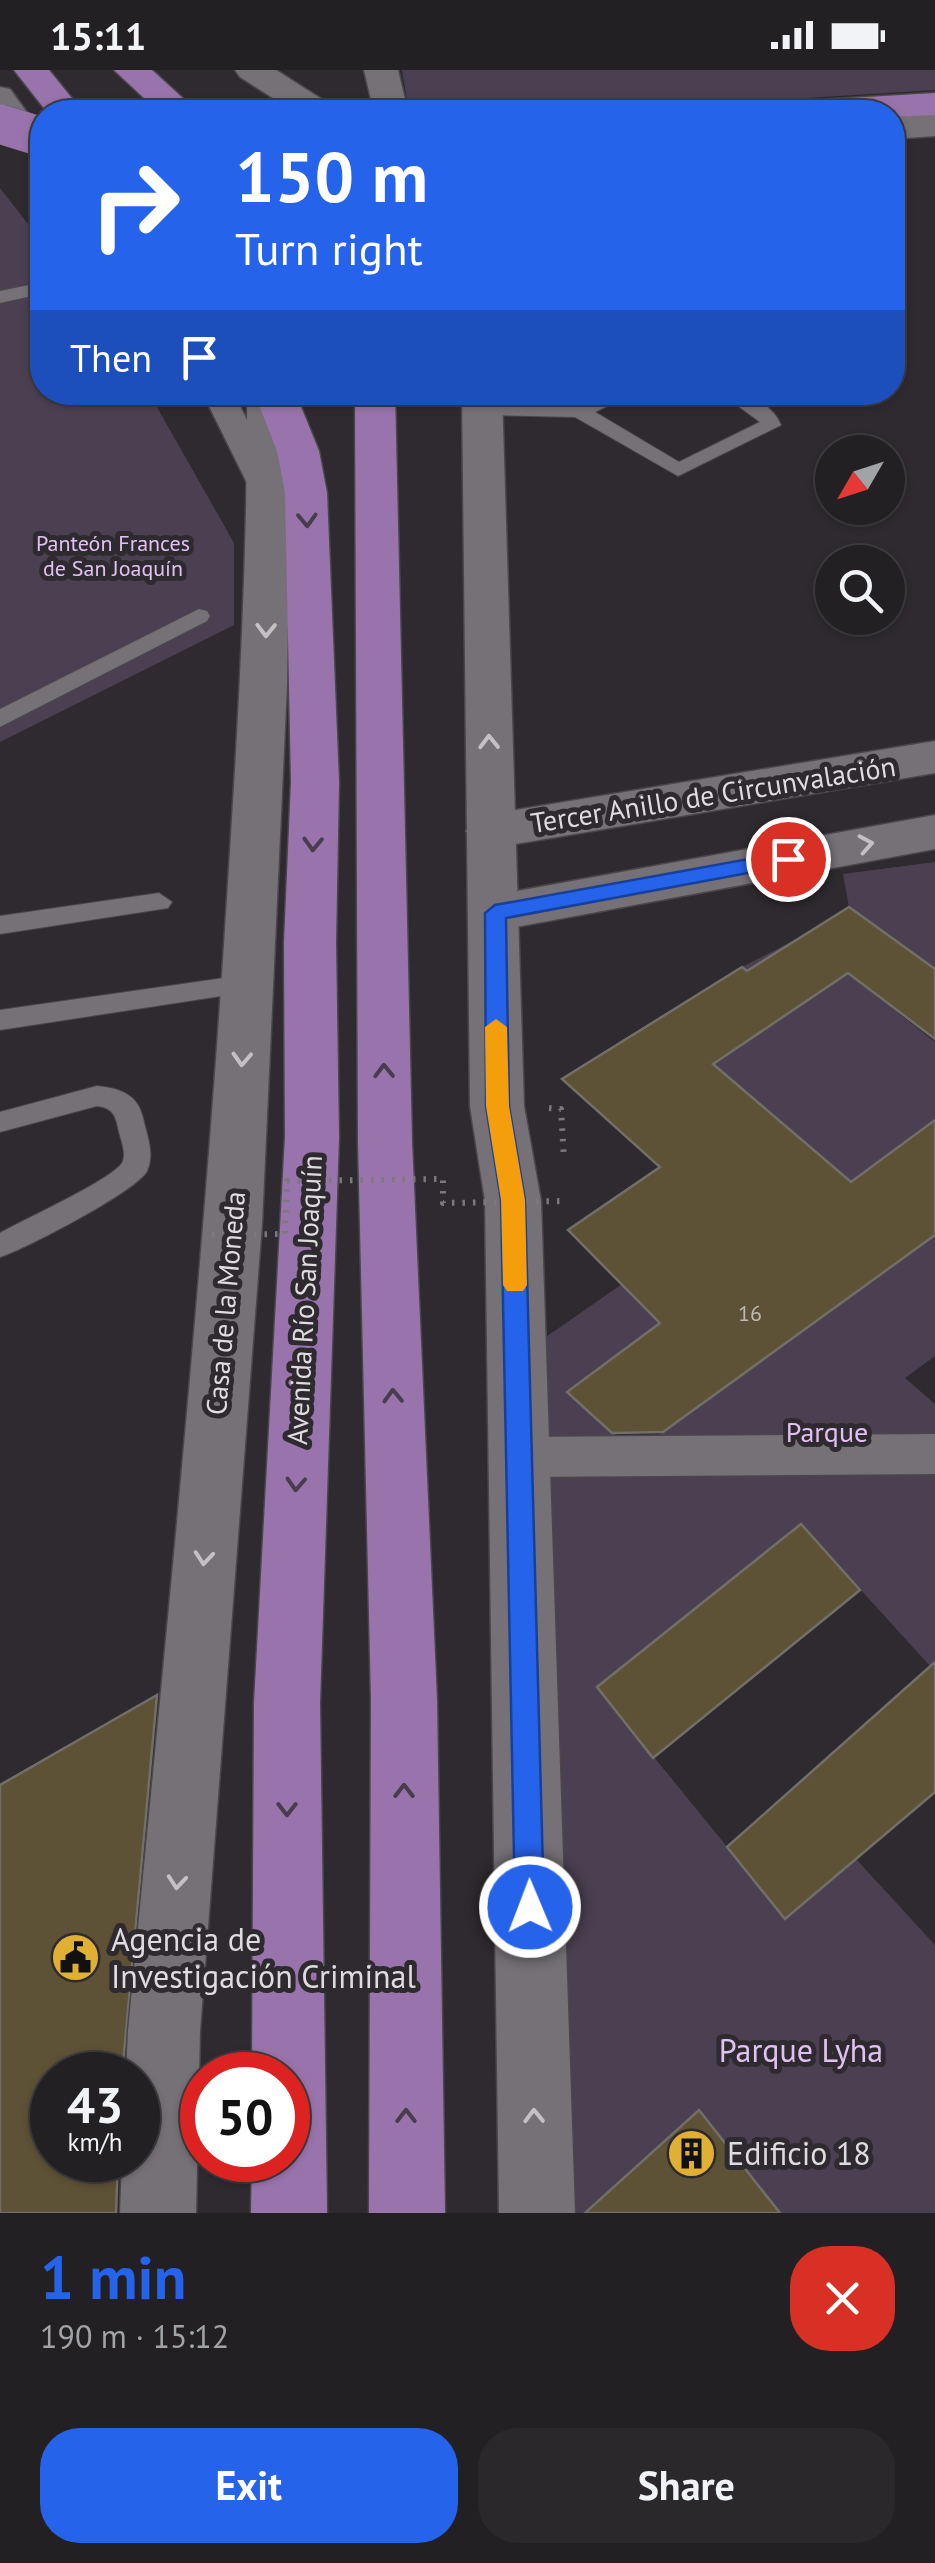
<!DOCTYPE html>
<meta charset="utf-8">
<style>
body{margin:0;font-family:"PT Sans",sans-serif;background:#2a282b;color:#f1f3f6;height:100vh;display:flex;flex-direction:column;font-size:38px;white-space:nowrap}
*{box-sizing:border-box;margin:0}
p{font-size:32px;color:#a2a3a6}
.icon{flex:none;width:55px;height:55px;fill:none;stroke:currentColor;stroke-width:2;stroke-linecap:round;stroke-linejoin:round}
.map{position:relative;height:2143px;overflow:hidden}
.details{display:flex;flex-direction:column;background:#222023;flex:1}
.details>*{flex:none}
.banner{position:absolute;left:30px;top:30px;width:875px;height:305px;border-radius:40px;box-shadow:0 2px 8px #0004,0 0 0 2px #3f3e41;background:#2563eb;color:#fff;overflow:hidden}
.needle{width:65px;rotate:231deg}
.buttons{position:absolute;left:815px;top:365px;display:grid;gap:20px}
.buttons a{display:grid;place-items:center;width:90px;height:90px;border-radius:50%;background:#222023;box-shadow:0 2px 8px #0004,0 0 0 2px #3f3e41;font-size:50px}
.speed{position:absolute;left:30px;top:1982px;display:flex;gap:20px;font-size:50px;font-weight:700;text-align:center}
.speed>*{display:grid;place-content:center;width:130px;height:130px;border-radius:50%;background:#222023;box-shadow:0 2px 8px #0004,0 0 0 2px #3f3e41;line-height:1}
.speed small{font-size:25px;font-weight:400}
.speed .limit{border:15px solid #d22;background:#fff;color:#111}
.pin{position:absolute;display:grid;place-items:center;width:85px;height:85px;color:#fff;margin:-42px;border:5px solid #fff;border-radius:50%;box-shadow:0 2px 10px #0007}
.me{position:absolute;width:110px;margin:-55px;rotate:359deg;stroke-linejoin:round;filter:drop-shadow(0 0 8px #0008)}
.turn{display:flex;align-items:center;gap:35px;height:210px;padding:0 40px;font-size:45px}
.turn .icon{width:130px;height:130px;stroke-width:2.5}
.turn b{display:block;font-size:70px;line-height:85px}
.then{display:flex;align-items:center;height:95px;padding:0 40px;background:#0003;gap:20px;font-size:38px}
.round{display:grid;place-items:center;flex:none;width:105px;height:105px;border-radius:40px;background:#2a282b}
.head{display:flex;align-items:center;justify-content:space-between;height:170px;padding:0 40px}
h1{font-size:60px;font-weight:600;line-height:75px;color:#2563eb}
.cta{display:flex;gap:20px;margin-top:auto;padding:20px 40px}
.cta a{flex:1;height:115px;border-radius:40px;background:#2563eb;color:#fff;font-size:40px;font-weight:600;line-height:115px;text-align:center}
.cta a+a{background:#2a282b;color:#f1f3f6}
.status{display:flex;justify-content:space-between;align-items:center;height:70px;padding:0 50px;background:#222023;direction:ltr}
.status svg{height:28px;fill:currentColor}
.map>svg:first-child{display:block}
.green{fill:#4b4051}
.building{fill:#5d5136;stroke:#726f69;stroke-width:2.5}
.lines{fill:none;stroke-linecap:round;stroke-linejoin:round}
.service-casing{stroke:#4a474b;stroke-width:2}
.pedestrian-casing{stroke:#4a474b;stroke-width:3}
.minor-casing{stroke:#4a474b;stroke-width:3}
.tertiary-casing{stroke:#4a474b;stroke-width:3}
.secondary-casing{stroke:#4a474b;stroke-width:3}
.motorway-casing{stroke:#4a474b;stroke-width:3}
.path{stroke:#7c797d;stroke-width:6;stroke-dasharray:2.5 8;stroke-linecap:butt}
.service{fill:#757177;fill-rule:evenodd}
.pedestrian{fill:#757177;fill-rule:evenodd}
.minor{fill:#757177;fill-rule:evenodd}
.tertiary{fill:#757177;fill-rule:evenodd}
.secondary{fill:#757177;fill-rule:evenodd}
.motorway{fill:#9974ac;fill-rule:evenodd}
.motorway-bridge-casing{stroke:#4a474b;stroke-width:40;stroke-linecap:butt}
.path-bridge{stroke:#7c797d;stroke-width:6;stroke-dasharray:2.5 8;stroke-linecap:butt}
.motorway-bridge{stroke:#9974ac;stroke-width:39}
.oneway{stroke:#493c4e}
.oneway2{stroke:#c4c1c5}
.route{fill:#2563eb;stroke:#184099;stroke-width:2.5}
.slow{fill:#f59e0b}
.labels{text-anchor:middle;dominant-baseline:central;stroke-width:10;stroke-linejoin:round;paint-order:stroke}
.far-park-label{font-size:22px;fill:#e1c1f1;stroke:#2e2a2f}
.number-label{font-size:22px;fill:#beb9b5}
.street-label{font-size:28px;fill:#dedcdf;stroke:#2e2a2f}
.park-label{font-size:28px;fill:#e1c1f1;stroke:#2e2a2f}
.near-poi-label{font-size:32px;fill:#dedcdf;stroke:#2e2a2f;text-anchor:start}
.near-park-label{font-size:32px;fill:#e1c1f1;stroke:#2e2a2f}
</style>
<div class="status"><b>15:11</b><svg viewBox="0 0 49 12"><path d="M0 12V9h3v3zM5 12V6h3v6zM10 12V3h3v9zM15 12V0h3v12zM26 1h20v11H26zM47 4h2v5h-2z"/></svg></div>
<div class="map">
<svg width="935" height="2143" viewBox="0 0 935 2143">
<rect width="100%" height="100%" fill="#2e2a2f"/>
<!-- green -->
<g class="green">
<path d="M402 0H935V20L582 42H409Z"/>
<path d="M0 118 42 172V322L149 323 234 473V555L0 672Z"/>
<path d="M935 792V899L849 837 843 804Z"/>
<path d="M801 867 935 972V1050L568 1322 635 1382 935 1165V1286L905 1308 935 1334V1592L930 1596 801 1454 597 1617 785 1848 856 1789 935 1875V2143H557L527 1280 814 1081 712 995 789 942 742 897Z"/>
</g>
<!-- building -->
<g class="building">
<path d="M849 837 935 899V969L848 903 713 994 851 1112 935 1050V1165L663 1362 612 1363 567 1322 660 1253 568 1160 660 1097 562 1009 742 897 747 901Z"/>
<path d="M801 1454 860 1520 653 1688 597 1617Z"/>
<path d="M935 1592V1722L785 1849 727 1777Z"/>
<path d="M157 1625 122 2005H52V2090H118L116 2143H0V1715Z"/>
<path d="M699 2040 780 2143H585Z"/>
</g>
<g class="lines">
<defs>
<g id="service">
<path d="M34 214 41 216V224L0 233V221Z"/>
<path d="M607 322H636L595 342 679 392 760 352 719 322C743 322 771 331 781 355L678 406 575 347 482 345 472 339 482 333 576 335Z"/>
<path d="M199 539 207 541 210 546 207 551 0 657V639Z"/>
<path d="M159 823 172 832 168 838 0 864V846Z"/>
<path d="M245 905 254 907 258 914 254 921 0 960V940Z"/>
<path d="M97 1016C119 1018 138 1024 143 1048 147 1066 155 1084 147 1101 138 1120 24 1180 0 1187V1163C23 1150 111 1110 122 1093 127 1085 121 1070 119 1062 116 1047 114 1038 97 1036L0 1062V1042Z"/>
</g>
<g id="pedestrian">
<path d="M0 17 10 19 42 63V89L32 87 0 44Z"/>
<path d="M202 322H233L285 426 281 433H257Z"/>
<path d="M935 1364V1404L519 1407 502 1401 495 1387 502 1373 519 1367Z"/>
</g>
<g id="minor">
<path d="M935 671V703L491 778 474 773 466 761 474 749 491 744Z"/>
<path d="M935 745V779L495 861 477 856 470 843 477 830 495 825Z"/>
</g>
<path id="tertiary" d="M364 0H398L408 42H374Z"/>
<g id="secondary">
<path d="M235 0H276L331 35 337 42H295L240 7Z"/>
<path d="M935 44V66L892 69V47Z"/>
<path d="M247 322H287L290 426 287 615 262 1154 200 1961 196 2143H120L122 2090H138V2005H126L128 1961C163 1599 200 1238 224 875 236 691 248 507 247 322Z"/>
<path d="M462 322H502L524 1036 541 1131 575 2143H499L485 1131 470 1036Z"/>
</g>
<g id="motorway">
<path d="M14 0H49L83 42H47Z"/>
<path d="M114 0H152L198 42H159Z"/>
<path d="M935 23V45L892 47V42H782L788 35 800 31Z"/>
<path d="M254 322H295L319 381 327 423 339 712 336 873 339 1067 320 1633 327 2143H251L252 2090H288V2005H252L254 1633 285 1067 284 873 291 712 285 423 277 381Z"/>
<path d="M355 322H395L412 1071 437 1630 445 2143H369L371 1630 358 1071Z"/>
</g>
</defs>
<!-- service casing -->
<use href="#service" class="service-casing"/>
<!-- pedestrian casing -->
<use href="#pedestrian" class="pedestrian-casing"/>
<!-- minor casing -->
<use href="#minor" class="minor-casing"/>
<!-- tertiary casing -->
<use href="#tertiary" class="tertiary-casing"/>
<!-- secondary casing -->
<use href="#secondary" class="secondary-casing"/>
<!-- motorway casing -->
<use href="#motorway" class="motorway-casing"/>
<!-- path -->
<path class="path" d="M549 1038 561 1039 564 1089"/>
<!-- service -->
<use href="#service" class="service"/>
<!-- pedestrian -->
<use href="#pedestrian" class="pedestrian"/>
<!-- minor -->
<use href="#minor" class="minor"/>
<!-- tertiary -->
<use href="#tertiary" class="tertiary"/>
<!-- secondary -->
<use href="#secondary" class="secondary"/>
<!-- motorway -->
<use href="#motorway" class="motorway"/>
<defs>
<path id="motorway-bridge" d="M0 54 42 67"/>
</defs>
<!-- motorway-bridge casing -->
<use href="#motorway-bridge" class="motorway-bridge-casing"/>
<!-- path-bridge -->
<path class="path-bridge" d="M212 1165 285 1164 287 1111 443 1109V1133L566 1131"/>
<!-- motorway-bridge -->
<use href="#motorway-bridge" class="motorway-bridge"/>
</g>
<!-- one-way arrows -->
<defs><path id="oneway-chevron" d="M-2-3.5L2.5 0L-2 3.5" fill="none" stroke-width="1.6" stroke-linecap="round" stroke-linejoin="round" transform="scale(2.5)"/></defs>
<g class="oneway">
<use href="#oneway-chevron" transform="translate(307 450) rotate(88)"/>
<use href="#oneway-chevron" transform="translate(313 774) rotate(92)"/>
<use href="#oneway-chevron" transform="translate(384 1001) rotate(-91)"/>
<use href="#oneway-chevron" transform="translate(393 1326) rotate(-92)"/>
<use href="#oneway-chevron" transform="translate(296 1414) rotate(93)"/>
<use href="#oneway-chevron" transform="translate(404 1721) rotate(-90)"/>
<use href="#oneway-chevron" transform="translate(287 1739) rotate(90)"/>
<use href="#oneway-chevron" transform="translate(406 2046) rotate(-90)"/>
</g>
<g class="oneway2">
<use href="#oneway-chevron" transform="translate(266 560) rotate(91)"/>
<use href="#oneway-chevron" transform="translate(489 672) rotate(-91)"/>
<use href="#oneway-chevron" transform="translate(866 774) rotate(-10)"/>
<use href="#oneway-chevron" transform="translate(242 989) rotate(93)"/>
<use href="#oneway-chevron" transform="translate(204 1488) rotate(95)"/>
<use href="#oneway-chevron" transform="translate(177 1812) rotate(95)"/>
<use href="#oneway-chevron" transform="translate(534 2046) rotate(-91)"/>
</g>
<!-- route -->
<path class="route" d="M788 782 799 789 796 794 506 848 509 1036 525 1130 544 1837 540 1847 530 1851 520 1847 515 1837 501 1130 486 1036 485 843 495 835Z"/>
<!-- slow -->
<path class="slow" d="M496 949 507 957 509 1036 525 1130 527 1215 523 1221H507L503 1215 501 1130 486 1036 485 957Z"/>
<!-- icons -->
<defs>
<symbol id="civic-disc" viewBox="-11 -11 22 22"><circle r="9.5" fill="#dfb034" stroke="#2e2a2f"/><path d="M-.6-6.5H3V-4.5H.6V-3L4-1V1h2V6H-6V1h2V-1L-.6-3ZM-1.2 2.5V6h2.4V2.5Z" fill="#111"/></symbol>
<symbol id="building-disc" viewBox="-11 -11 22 22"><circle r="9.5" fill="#dfb034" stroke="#2e2a2f"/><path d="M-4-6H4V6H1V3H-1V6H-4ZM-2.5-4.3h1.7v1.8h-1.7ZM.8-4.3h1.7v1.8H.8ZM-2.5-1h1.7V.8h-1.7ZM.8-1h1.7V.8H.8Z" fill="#111"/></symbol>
</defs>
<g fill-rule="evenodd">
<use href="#civic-disc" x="48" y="1860" width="55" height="55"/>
<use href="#building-disc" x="664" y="2056" width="55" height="55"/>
</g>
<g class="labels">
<!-- far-park labels -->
<g class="far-park-label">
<text x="113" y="473">Panteón Frances<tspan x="113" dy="25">de San Joaquín</tspan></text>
</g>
<!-- number labels -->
<g class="number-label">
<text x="750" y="1243">16</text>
</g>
<!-- street labels -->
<g class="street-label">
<text transform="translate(713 724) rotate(-9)">Tercer Anillo de Circunvalación</text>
<text transform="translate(304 1230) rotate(-87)">Avenida Río San Joaquín</text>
<text transform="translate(225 1233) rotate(-85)">Casa de la Moneda</text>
</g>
<!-- park labels -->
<g class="park-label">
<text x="827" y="1361">Parque</text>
</g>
<!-- near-poi labels -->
<g class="near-poi-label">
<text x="111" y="1869">Agencia de<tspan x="111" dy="37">Investigación Criminal</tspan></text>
<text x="727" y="2083">Edificio 18</text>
</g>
<!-- near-park labels -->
<g class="near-park-label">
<text x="801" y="1980">Parque Lyha</text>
</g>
</g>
</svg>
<div class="buttons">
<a><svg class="needle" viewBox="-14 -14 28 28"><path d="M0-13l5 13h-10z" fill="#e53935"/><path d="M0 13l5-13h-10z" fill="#a2a3a6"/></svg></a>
<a><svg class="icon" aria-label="search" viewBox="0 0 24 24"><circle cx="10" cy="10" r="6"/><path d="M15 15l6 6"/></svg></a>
</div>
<div class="speed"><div>43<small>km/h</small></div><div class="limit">50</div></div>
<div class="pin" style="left:788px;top:789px;background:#d93025"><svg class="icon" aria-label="arrive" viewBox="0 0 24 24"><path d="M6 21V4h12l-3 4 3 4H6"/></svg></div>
<svg class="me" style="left:530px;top:1837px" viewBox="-20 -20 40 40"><circle r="17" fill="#2563eb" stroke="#fff" stroke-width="3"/><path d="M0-11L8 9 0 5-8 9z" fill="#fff"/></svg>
<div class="banner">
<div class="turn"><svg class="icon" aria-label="right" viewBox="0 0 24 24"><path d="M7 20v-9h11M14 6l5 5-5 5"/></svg><div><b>150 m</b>Turn right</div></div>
<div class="then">Then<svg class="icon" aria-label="arrive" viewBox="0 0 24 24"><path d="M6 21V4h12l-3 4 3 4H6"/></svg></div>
</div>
</div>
<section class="details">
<div class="head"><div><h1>1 min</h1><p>190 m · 15:12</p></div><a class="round" style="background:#d93025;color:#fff"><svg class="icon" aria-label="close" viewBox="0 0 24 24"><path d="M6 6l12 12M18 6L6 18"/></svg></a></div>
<div class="cta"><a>Exit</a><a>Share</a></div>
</section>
